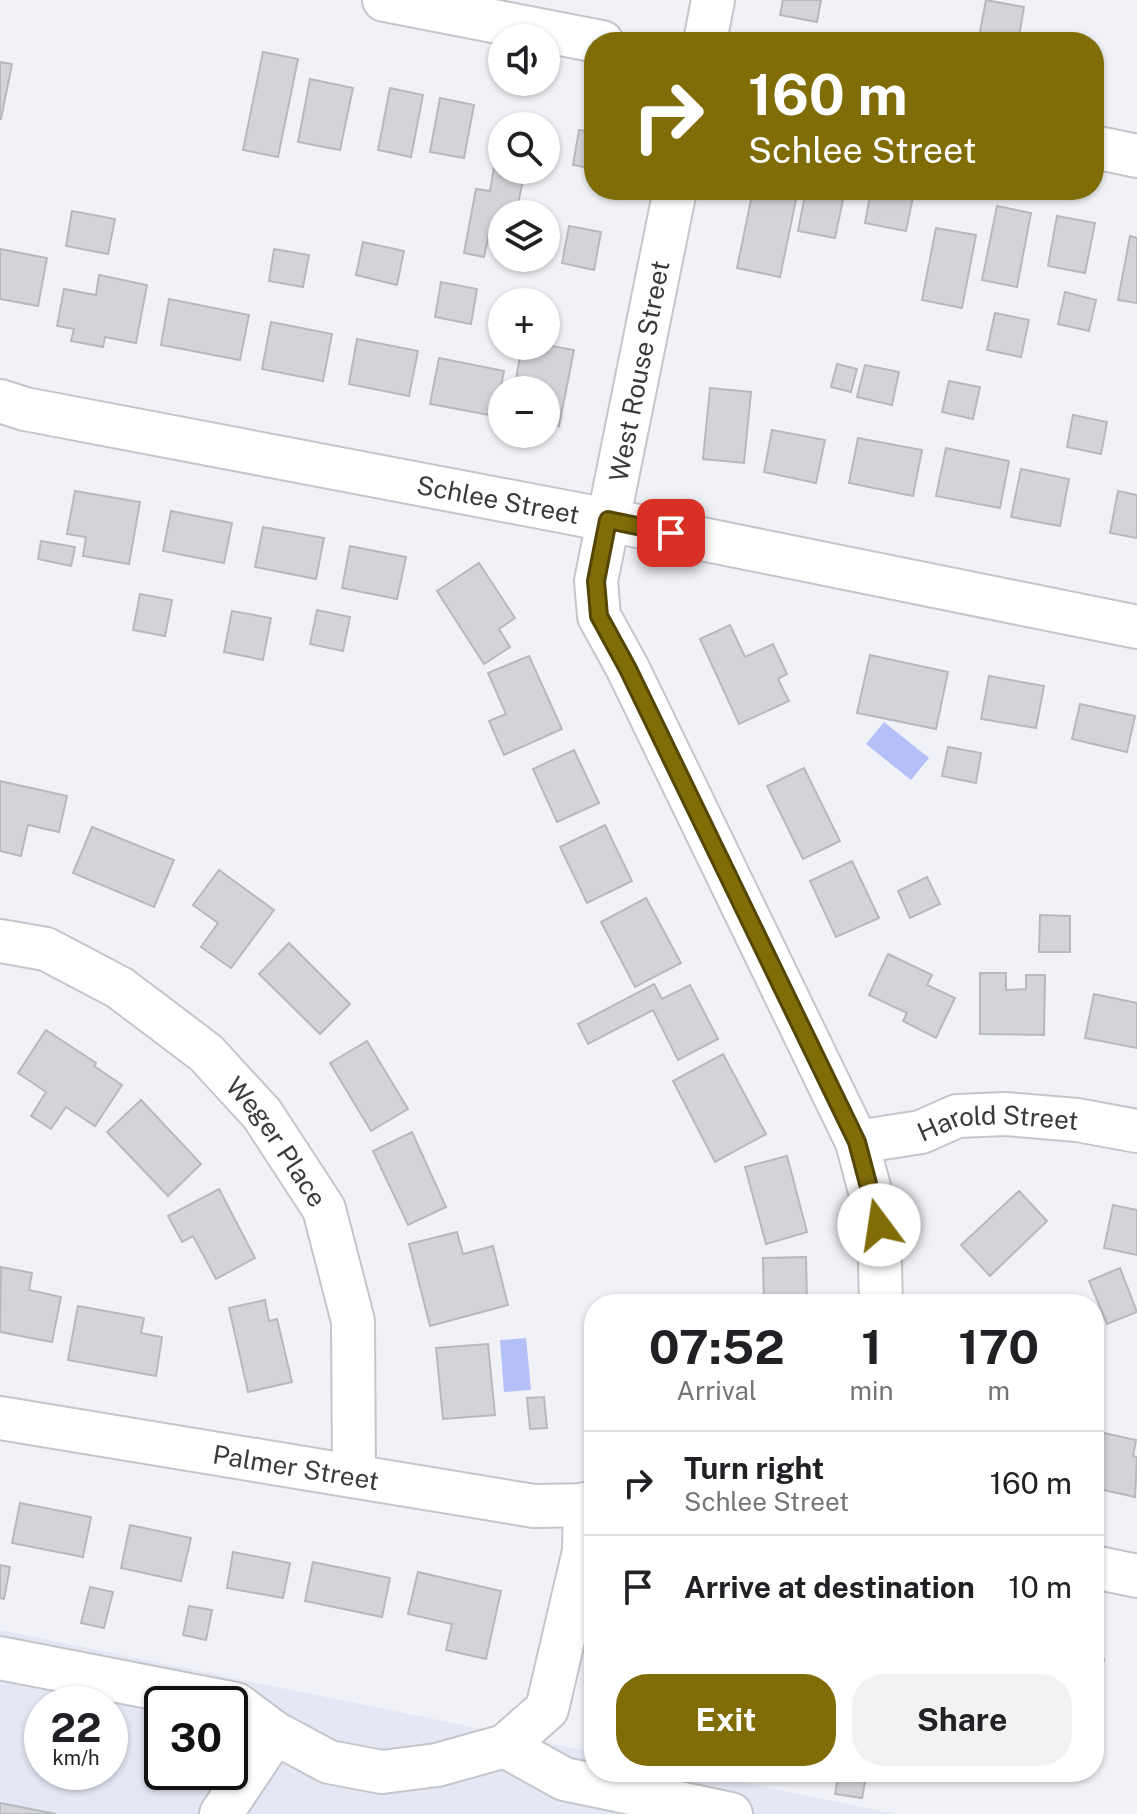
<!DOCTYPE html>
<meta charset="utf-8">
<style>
body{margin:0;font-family:"Public Sans",sans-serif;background:#f2f2f2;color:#202124;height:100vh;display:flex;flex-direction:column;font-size:30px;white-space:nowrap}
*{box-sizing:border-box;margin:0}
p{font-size:26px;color:#757577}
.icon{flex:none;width:44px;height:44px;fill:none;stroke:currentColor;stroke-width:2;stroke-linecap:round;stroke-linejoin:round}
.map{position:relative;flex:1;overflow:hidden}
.drawer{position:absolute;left:584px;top:1294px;width:520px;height:488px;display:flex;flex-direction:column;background:#fff;border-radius:32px;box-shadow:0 2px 6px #0004}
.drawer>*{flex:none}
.guide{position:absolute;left:584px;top:32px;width:520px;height:168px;border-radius:32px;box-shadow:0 2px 6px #0004;background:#816d08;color:#fff;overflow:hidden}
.buttons{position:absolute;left:488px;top:24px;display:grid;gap:16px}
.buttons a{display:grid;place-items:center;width:72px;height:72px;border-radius:50%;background:#fff;box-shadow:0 2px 6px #0004;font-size:40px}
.speed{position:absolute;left:24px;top:1686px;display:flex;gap:16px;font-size:40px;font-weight:700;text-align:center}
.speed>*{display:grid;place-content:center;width:104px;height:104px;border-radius:50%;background:#fff;box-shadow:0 2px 6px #0004;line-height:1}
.speed small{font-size:20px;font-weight:400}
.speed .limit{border:4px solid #111;border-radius:12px;background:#fff;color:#111}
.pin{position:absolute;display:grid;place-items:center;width:68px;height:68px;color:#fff;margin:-34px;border-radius:16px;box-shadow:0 4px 12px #0006}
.me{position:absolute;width:88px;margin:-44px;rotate:346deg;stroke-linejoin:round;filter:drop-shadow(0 0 6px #0008)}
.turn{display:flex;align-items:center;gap:28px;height:168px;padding:0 32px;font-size:36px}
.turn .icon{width:104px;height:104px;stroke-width:2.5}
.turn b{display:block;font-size:56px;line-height:68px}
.eta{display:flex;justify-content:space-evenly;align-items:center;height:136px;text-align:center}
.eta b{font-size:48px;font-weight:700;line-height:56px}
.cta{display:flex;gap:16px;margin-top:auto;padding:16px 32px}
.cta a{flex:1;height:92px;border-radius:32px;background:#816d08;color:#fff;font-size:32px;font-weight:700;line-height:92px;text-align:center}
.cta a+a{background:#f2f2f2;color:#202124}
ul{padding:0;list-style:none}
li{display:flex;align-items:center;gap:24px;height:104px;padding:0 32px;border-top:2px solid #e0e0e0}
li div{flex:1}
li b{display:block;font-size:30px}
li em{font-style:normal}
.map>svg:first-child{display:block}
.built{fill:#e5e8f4;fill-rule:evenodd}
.water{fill:#b4c0f7}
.building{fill:#d3d4d9;stroke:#b7b9bd;stroke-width:2}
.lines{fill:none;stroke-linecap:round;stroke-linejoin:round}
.minor-casing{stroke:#c5c6cb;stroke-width:46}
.minor{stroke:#fff;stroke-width:42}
.route-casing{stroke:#544705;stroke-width:20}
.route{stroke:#816d08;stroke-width:14}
.labels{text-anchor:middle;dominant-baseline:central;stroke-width:7;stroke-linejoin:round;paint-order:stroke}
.street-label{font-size:26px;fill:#3a3a3c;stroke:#fff}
</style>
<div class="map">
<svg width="1137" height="1814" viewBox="0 0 1137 1814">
<rect width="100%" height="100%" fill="#f1f2f7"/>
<!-- built -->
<path class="built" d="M0 1630 594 1752V1772H692L896 1814H0ZM42 1704H110V1772H42ZM162 1704H230V1772H162Z"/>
<!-- water -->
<g class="water">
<path d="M884 722 929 758 911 780 866 744Z"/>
<path d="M526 1338 531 1390 504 1392 500 1340Z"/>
</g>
<!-- building -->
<g class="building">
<path d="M783 0H821L817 22 780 15Z"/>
<path d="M986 0 1024 7 1018 42H978Z"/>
<path d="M263 52 298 59 278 157 243 150Z"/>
<path d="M0 62 12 64 1 119H0Z"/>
<path d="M310 79 353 88 340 150 298 142Z"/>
<path d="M390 88 423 95 411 157 378 150Z"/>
<path d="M440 98 474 105 464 158 430 152Z"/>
<path d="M579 130 594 132V169L573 165Z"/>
<path d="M495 161 502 163V170H525L516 214H502V227L491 225 484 257 464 253 476 189 490 191Z"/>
<path d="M753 190H798L780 277 737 268Z"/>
<path d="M806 190H845L835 238 798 231Z"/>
<path d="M871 190 913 197 906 231 865 223Z"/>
<path d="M997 206 1031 213 1017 287 982 280Z"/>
<path d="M72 211 115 219 108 254 66 246Z"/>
<path d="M1057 216 1095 223 1085 273 1048 266Z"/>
<path d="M569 226 601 232 594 270 562 263Z"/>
<path d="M936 228 976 235 962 308 922 300Z"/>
<path d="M1130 236 1137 238V303L1118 300Z"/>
<path d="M363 242 404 251 397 285 356 275Z"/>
<path d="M0 249 47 258 38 306 0 299Z"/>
<path d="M274 249 309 255 303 287 269 281Z"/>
<path d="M99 275 147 285 136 343 105 337 103 347 71 341 74 329 57 326 64 289 96 295Z"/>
<path d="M441 282 477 289 471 324 435 317Z"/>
<path d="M1065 292 1096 300 1089 331 1058 324Z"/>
<path d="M169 299 249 315 240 360 161 345Z"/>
<path d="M995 313 1029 320 1021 357 987 350Z"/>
<path d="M271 322 332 334 323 381 262 369Z"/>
<path d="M357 339 418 351 409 396 349 384Z"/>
<path d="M546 345 574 350 559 426 546 423V390H514L522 346Z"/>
<path d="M439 358 504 371 495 416 430 404Z"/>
<path d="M837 364 857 369 851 392 831 387Z"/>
<path d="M865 365 899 372 892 405 857 397Z"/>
<path d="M949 381 980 387 973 419 942 412Z"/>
<path d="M710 388 751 392 744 463 703 459Z"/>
<path d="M1073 415 1107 422 1101 454 1067 447Z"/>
<path d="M772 430 825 440 816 483 764 472Z"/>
<path d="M858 438 922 450 913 496 849 483Z"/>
<path d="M946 448 1009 461 1000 508 936 496Z"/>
<path d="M1021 469 1069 479 1060 526 1011 517Z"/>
<path d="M75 491 140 502 129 564 83 556 86 537 67 534Z"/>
<path d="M1118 491 1137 495V538L1110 533Z"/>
<path d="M171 511 232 523 224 563 163 551Z"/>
<path d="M263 527 324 538 316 579 255 567Z"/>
<path d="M41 541 75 547 71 566 38 559Z"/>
<path d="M350 546 406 557 397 599 342 588Z"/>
<path d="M479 563 515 618 499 629 510 647 484 664 437 591Z"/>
<path d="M140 594 172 600 165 636 133 630Z"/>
<path d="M317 610 350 617 343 651 310 644Z"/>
<path d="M232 611 271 618 263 660 224 652Z"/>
<path d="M730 625 745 657 773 644 787 674 778 679 789 701 739 724 700 639Z"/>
<path d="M870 655 948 672 936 729 857 713Z"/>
<path d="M529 656 562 729 504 755 489 721 506 714 488 673Z"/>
<path d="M989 676 1044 686 1036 728 981 719Z"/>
<path d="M1080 704 1135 716 1127 752 1072 739Z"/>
<path d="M948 747 981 753 976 783 942 776Z"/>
<path d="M574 750 599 803 557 822 533 769Z"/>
<path d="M804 768 840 841 803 859 767 786Z"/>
<path d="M0 781 67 796 59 832 28 825 21 856 0 851Z"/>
<path d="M605 825 632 881 587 903 560 847Z"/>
<path d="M92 827 174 860 154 907 73 873Z"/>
<path d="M852 861 879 918 836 937 810 881Z"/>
<path d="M219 870 274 910 231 968 201 947 218 923 193 905Z"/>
<path d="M927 877 940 904 910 918 898 891Z"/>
<path d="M646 898 681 963 635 987 601 922Z"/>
<path d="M1040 915 1070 916V952H1039Z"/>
<path d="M289 943 350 1004 320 1034 259 974Z"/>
<path d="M888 954 932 975 927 985 955 998 936 1038 903 1021 907 1013 869 995Z"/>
<path d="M980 973H1006V990L1026 989V975H1045L1044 1035 980 1034Z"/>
<path d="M654 984 662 999 690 985 718 1039 678 1060 653 1010 588 1044 578 1024Z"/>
<path d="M1094 994 1137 1003V1048L1085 1038Z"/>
<path d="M46 1030 96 1063 94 1066 122 1085 95 1126 66 1107 51 1129 31 1116 46 1092 18 1073Z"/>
<path d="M367 1041 408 1109 371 1131 330 1063Z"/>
<path d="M723 1054 766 1134 715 1162 673 1081Z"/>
<path d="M141 1100 201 1164 168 1196 107 1132Z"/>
<path d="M412 1132 446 1207 408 1225 373 1151Z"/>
<path d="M787 1156 807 1232 766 1244 745 1167Z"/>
<path d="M219 1189 255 1258 216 1279 193 1236 182 1242 168 1216Z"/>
<path d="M1019 1191 1047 1221 990 1276 961 1245Z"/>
<path d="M1113 1205 1137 1210V1255L1104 1248Z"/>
<path d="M457 1232 463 1254 493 1246 508 1305 430 1326 409 1244Z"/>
<path d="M806 1257 807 1304H764L763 1258Z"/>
<path d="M1 1267 32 1273 29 1290 61 1297 52 1342 0 1332Z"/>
<path d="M1120 1268 1137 1312 1107 1324 1089 1281Z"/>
<path d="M265 1300 269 1321 277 1319 292 1382 248 1392 229 1308Z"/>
<path d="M78 1306 144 1318 141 1333 162 1337 156 1376 68 1360Z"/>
<path d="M488 1344 495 1415 443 1419 436 1348Z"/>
<path d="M544 1397 547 1428 530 1429 527 1398Z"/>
<path d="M1104 1433 1136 1440 1133 1456 1137 1457 1135 1497 1094 1488V1449L1100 1450Z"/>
<path d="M20 1503 91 1517 83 1557 12 1543Z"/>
<path d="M130 1525 191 1538 181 1581 121 1568Z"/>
<path d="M233 1552 290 1563 283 1598 227 1588Z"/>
<path d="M313 1562 390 1578 382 1617 305 1601Z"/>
<path d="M0 1565 10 1567 4 1599 0 1598Z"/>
<path d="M418 1572 501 1591 486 1659 446 1650 452 1624 408 1614Z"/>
<path d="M90 1587 113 1592 104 1628 81 1623Z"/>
<path d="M189 1606 212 1610 206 1640 183 1635Z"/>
<path d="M1094 1657 1104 1659 1094 1703Z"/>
<path d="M839 1772H867L862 1798 835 1794Z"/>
<path d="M0 1803 56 1814H0Z"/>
</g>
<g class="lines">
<defs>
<g id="minor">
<path d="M384 0 602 42"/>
<path d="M705 42 713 0"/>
<path d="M1094 147 1137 156"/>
<path d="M675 190 596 581 599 616 628 669 857 1142 879 1225 881 1304"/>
<path id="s1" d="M0 401 25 409 608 520 1137 627"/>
<path id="s2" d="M0 941 46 949 120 988 206 1053 262 1114 324 1209 353 1321 354 1475"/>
<path id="s3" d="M857 1142 921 1132 957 1116 1006 1114 1077 1120 1137 1131"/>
<path id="s4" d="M0 1418 534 1506 594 1505"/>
<path d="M1094 1567 1137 1576"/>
<path d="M0 1658 236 1704 275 1733 329 1762 382 1772 437 1765 505 1746 547 1709 584 1551 585 1504"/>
<path d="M505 1746 564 1779 731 1814"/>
<path d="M221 1814 275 1733"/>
</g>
</defs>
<!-- minor casing -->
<use href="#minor" class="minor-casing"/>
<!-- minor -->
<use href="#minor" class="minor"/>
</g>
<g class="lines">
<defs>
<path id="route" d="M671 533 608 520 596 581 599 616 628 669 857 1142 879 1225"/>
</defs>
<!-- route casing -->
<use href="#route" class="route-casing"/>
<!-- route -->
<use href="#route" class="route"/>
</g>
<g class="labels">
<!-- street labels -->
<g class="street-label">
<text transform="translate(639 371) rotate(-79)">West Rouse Street</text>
<text stroke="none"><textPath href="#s1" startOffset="508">Schlee Street</textPath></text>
<text stroke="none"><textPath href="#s3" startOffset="144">Harold Street</textPath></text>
<text stroke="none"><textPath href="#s2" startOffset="352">Weger Place</textPath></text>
<text stroke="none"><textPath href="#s4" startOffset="300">Palmer Street</textPath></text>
</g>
</g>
</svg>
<div class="buttons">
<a><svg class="icon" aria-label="sound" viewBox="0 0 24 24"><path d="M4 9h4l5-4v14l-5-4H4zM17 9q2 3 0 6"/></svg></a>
<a><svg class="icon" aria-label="search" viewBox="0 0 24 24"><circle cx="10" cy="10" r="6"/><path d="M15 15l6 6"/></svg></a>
<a><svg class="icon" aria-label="layers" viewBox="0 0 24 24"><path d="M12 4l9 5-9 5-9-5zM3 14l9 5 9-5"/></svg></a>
<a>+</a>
<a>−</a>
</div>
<div class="speed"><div>22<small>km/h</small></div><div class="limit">30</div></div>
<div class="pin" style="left:671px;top:533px;background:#d93025"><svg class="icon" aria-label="arrive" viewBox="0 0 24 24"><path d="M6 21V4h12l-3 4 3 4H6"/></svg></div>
<svg class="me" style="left:879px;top:1225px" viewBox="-20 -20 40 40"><circle r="19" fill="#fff"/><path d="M0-13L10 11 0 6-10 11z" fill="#816d08"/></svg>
<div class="guide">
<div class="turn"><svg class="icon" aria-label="right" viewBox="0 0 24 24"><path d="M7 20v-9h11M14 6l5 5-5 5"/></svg><div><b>160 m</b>Schlee Street</div></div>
</div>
<section class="drawer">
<div class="eta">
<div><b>07:52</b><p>Arrival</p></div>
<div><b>1</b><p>min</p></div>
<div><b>170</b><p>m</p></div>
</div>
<ul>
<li><svg class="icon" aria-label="right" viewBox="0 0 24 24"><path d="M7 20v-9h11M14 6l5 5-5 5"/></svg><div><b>Turn right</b><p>Schlee Street</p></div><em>160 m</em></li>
<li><svg class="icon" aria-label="arrive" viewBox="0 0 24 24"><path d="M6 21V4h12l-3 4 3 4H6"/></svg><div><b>Arrive at destination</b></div><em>10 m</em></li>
</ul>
<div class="cta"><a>Exit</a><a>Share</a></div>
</section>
</div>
